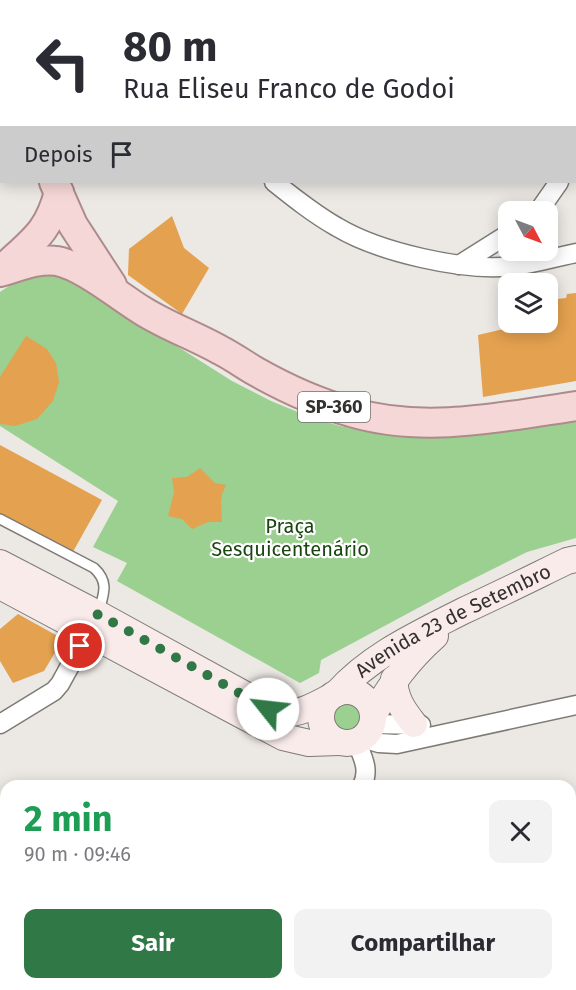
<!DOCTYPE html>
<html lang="pt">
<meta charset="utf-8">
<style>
body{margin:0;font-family:"Fira Sans",sans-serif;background:#f2f2f3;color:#2b2b33;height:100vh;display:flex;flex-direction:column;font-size:22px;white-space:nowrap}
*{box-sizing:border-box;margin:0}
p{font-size:20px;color:#7c7c81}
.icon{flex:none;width:33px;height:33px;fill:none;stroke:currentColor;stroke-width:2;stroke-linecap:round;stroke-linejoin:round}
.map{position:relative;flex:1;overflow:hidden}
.drawer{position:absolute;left:0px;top:780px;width:576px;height:210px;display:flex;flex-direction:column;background:#fff;border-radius:18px 18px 0 0;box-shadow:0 3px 15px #0003}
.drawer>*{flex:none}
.top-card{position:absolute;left:0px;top:0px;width:576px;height:183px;box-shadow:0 3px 15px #0003;background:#fff;color:#2b2b33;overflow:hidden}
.needle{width:39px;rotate:131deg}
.buttons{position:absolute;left:498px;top:201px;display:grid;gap:12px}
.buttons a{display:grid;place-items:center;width:60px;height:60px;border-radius:12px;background:#fff;box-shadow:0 3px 15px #0003;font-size:30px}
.pin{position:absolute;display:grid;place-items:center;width:51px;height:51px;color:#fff;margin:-26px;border:3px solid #fff;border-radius:50%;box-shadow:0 2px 6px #0007}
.me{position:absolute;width:66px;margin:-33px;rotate:299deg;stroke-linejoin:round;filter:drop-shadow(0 0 4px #0008)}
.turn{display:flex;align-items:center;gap:21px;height:126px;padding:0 24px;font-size:27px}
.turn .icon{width:78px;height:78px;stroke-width:2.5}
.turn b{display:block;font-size:42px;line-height:51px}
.then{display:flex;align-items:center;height:57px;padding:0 24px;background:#0003;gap:12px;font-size:22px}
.round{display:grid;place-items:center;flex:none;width:63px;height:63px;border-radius:12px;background:#f2f2f3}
.overview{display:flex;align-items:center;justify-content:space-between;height:102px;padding:0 24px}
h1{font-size:36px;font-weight:700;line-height:45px;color:#1e9e55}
.primary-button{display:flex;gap:12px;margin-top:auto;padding:12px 24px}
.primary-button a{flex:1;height:69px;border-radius:12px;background:#307947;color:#fff;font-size:24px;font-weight:700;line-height:69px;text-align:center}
.primary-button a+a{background:#f2f2f3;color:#2b2b33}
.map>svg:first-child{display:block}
.green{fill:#9bd090}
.building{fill:#e4a14f}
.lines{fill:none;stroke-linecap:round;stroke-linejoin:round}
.lane-casing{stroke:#7e7b77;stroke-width:12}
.street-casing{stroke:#7e7b77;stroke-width:21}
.secondary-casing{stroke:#7e7b77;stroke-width:28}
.primary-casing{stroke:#ae8b8b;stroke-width:32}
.lane{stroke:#fff;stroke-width:9}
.street{stroke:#fff;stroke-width:18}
.secondary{stroke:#faebeb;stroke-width:26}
.primary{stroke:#f6d7d7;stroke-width:28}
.route{stroke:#307947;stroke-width:10;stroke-dasharray:0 18}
.labels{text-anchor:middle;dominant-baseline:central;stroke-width:4.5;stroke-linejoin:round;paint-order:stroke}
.shield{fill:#fff;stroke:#706f6d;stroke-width:1.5}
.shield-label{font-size:18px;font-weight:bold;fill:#33312f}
.park-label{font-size:20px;fill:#1a4511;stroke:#fff}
.street-label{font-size:20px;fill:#33312f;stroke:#fff}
</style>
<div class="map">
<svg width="576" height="990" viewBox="0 0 576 990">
<rect width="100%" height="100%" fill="#ece8e4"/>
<!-- green -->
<g class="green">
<path d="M58 271 232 381 271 401 310 417 340 426 386 434 576 417V538L527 552 459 586 321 660 319 673 300 683 117 581 127 563 93 547 118 501 0 426V292L21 278Z"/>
<circle cx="347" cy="717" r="17"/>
<path d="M267 984H415L420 990H263Z"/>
</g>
<!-- building -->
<g class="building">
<path d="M172 216 184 248 209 268 182 314 128 275 129 249Z"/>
<path d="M576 293V381L483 397 478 335 512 327 511 322H548V300L566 298 567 294Z"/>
<path d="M26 336 47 349 56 363 59 382 53 401 37 419 15 426 0 424V377Z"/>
<path d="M0 445 102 500 70 557 0 519Z"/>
<path d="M200 468 215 483 226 485 222 494 221 502 222 522H208L192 529 182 519 168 516 174 492 172 478 187 477Z"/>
<path d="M18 614 63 639 44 671 13 683 0 661V629Z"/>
</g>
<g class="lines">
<defs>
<path id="lane" d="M0 519 94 568C109 582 104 593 99 611"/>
<g id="street">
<path d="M533 0V2"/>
<path d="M193 2 194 0"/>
<path d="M415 2 420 0"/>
<path d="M574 135H576"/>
<path d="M274 182C294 198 314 214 337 227 379 252 464 272 513 266 534 264 555 257 576 253"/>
<path d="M538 212 559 182"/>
<path d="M459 265 508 234"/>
<path d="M0 724 54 691 60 684 93 624"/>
<path d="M372 724 421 725"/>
<path d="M362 738 379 743 397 744 576 705"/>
<path d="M357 743C363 758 370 770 362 786"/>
<path d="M251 990 255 984"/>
</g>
<g id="secondary">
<path d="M0 563 98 614 280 714C299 714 312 707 329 698"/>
<path d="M0 586 283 737 309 743 339 742"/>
<path d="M394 679C395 698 402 709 414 724"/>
<circle cx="347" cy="717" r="26"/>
<path id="s1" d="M337 693C371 655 418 634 463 611 498 595 532 578 567 561L576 559"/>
<path d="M373 715C392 683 407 661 435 636"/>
</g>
<g id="primary">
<path d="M0 134H2"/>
<path d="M54 182 73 225 112 285"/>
<path d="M6 266C34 240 49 231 59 192"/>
<path d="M0 272C19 267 38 258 57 261 83 266 120 297 143 311 167 326 195 336 220 350 232 356 243 364 255 371 285 388 318 403 351 412 424 434 502 417 576 406"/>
</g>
</defs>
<!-- lane casing -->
<use href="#lane" class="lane-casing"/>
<!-- street casing -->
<use href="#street" class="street-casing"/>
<!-- secondary casing -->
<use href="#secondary" class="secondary-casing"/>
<!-- primary casing -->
<use href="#primary" class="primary-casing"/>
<!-- lane -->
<use href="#lane" class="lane"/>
<!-- street -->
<use href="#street" class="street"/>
<!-- secondary -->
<use href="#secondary" class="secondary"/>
<!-- primary -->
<use href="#primary" class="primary"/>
</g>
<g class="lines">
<!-- route -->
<path class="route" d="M80 646 98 614 268 709"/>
</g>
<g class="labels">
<!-- shield labels -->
<rect class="shield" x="298" y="392" width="72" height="30" rx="4.5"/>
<g class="shield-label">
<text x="334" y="407">SP-360</text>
</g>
<!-- park labels -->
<g class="park-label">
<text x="290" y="526">Praça<tspan x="290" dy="23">Sesquicentenário</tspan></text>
</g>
<!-- street labels -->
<g class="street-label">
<text stroke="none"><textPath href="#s1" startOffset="138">Avenida 23 de Setembro</textPath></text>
</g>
</g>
</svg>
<div class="buttons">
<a><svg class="needle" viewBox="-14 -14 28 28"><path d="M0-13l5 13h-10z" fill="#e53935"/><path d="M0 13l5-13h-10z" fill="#7c7c81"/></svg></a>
<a><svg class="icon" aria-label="layers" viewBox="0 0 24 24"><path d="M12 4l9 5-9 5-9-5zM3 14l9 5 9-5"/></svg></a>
</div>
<div class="pin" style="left:80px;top:646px;background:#d93025"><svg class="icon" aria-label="arrive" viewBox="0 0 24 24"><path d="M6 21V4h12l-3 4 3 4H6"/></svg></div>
<svg class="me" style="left:268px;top:709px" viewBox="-20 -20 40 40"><circle r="19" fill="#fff"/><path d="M0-13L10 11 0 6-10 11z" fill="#307947"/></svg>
<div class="top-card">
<div class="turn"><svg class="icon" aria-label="left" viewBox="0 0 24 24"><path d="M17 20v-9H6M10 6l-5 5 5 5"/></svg><div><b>80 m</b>Rua Eliseu Franco de Godoi</div></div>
<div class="then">Depois<svg class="icon" aria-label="arrive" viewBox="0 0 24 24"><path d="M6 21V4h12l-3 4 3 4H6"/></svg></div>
</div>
<section class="drawer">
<div class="overview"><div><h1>2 min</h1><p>90 m · 09:46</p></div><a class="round"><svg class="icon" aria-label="close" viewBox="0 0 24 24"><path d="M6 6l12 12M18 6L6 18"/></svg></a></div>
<div class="primary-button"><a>Sair</a><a>Compartilhar</a></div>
</section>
</div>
